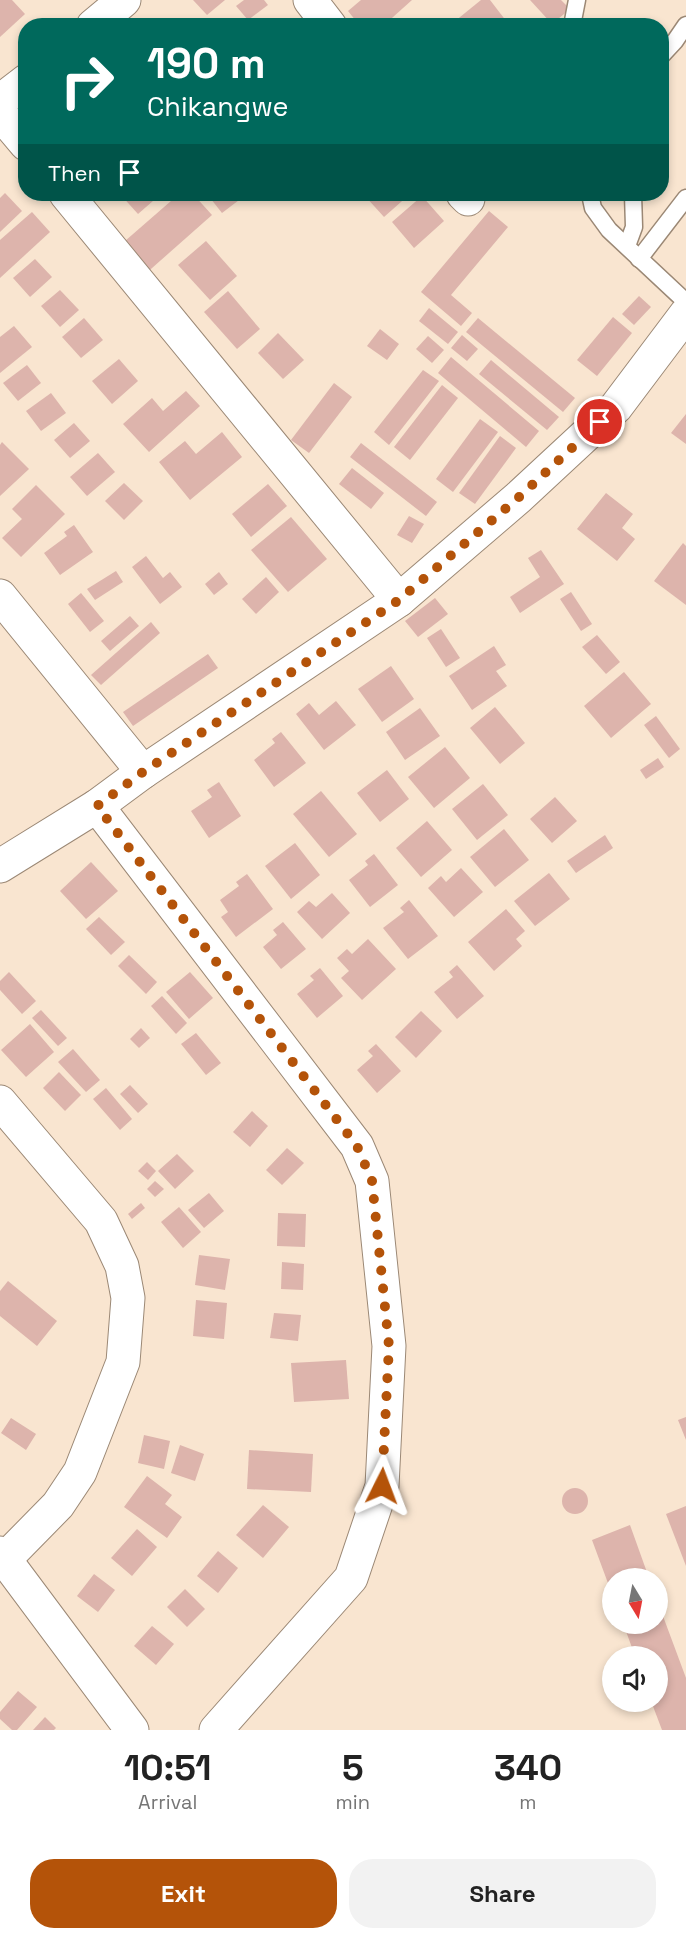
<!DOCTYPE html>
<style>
body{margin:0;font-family:"Space Grotesk",sans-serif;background:#f2f2f2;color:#222;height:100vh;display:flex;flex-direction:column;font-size:22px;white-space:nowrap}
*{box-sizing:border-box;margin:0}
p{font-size:20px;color:#767676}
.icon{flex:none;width:33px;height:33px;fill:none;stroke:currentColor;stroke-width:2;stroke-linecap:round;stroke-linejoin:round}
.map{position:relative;height:1730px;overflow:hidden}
.sheet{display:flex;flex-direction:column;background:#fff;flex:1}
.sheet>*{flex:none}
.guide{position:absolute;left:18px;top:18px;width:651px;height:183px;border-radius:24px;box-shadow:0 3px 9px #0003;background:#00695c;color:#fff;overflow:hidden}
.needle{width:39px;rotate:170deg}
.tools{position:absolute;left:602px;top:1568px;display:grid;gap:12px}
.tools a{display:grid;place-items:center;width:66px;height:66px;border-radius:50%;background:#fff;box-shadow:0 3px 9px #0003;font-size:30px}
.pin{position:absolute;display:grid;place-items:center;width:51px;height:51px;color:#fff;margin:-26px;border:3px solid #fff;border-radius:50%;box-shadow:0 2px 6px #0007}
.me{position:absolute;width:66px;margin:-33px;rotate:3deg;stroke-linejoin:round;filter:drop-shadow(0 0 4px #0008)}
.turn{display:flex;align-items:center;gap:21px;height:126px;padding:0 30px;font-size:27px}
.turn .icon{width:78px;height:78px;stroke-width:2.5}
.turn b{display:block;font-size:42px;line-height:51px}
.then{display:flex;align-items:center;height:57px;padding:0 30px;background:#0003;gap:12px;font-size:22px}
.eta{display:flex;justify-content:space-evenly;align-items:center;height:102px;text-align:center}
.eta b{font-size:36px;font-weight:800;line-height:42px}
.button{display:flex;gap:12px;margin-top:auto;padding:12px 30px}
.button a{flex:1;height:69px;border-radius:24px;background:#b45309;color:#fff;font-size:24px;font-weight:800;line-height:69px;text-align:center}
.button a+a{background:#f2f2f2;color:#222}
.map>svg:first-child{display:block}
.building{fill:#ddb4ac}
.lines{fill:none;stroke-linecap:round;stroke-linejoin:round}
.service-casing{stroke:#9b8875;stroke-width:19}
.minor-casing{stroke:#9b8875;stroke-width:35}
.service{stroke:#fff;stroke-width:16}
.minor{stroke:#fff;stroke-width:33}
.route{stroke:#b45309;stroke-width:10;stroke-dasharray:0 18}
</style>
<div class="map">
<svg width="686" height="1730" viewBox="0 0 686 1730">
<rect width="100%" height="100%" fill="#f9e5d0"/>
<!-- building -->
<g class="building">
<path d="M0 0H12L25 14 0 37Z"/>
<path d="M193 0H225L207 15Z"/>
<path d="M244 0H264L268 5 248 20 236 6Z"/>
<path d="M361 0H412L383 26H360L348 11Z"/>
<path d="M481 0H490L510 26H449Z"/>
<path d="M530 0H561L570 9 552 24Z"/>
<path d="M5 193 22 211 0 232V198Z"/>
<path d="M120 194H161L138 214Z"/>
<path d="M179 194H193L212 215 143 276 117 248Z"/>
<path d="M207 194H247L222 213Z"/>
<path d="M367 194H410L384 217 365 196Z"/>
<path d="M422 196 444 221 414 248 392 222Z"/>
<path d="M489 211 508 227 451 295 472 313 461 326 421 292Z"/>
<path d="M32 212 50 232 0 278V240Z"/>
<path d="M206 241 237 276 210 300 178 265Z"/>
<path d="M35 259 52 277 30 297 13 278Z"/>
<path d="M60 290 79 310 60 327 41 306Z"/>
<path d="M228 291 260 329 237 349 204 312Z"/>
<path d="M639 296 651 307 634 325 622 314Z"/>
<path d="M429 308 458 332 448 344 419 321Z"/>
<path d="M613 317 632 333 597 376 577 360Z"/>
<path d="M84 318 103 340 81 358 62 337Z"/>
<path d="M478 318 575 398 563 412 466 332Z"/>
<path d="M14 326 32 347 0 373V337Z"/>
<path d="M380 329 399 344 387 360 367 346Z"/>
<path d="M278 333 304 360 283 379 258 353Z"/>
<path d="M462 335 478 349 467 361 451 348Z"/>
<path d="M428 336 444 350 432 363 416 349Z"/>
<path d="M451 357 539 431 526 447 438 373Z"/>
<path d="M119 359 138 381 112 404 92 381Z"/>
<path d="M491 360 559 417 547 430 479 374Z"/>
<path d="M27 365 41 383 18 401 3 383Z"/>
<path d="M423 370 439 381 389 445 374 432Z"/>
<path d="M334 383 352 397 309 453 291 440Z"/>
<path d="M442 385 458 398 410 460 394 447Z"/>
<path d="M186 391 200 406 149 452 123 424 152 398 163 411Z"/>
<path d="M51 393 66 413 41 431 26 411Z"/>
<path d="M686 414V444L671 433Z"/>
<path d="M480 419 498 432 453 492 436 479Z"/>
<path d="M74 423 90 441 70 458 54 440Z"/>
<path d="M222 432 242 457 190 500 159 462 185 441 196 454Z"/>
<path d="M500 436 516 448 475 504 459 493Z"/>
<path d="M2 442 29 469 0 496V445Z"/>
<path d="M361 443 437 502 426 516 350 457Z"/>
<path d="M98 453 115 472 87 496 70 477Z"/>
<path d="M352 468 384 493 371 509 339 484Z"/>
<path d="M124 483 143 501 124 520 105 501Z"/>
<path d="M268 484 287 506 251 537 232 514Z"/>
<path d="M36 485 65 514 21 557 2 538 22 519 12 509Z"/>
<path d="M606 493 633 514 622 528 635 539 617 561 577 529Z"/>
<path d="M409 516 424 524 412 543 397 535Z"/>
<path d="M291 517 327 559 288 592 251 550Z"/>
<path d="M74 525 93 552 60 575 44 553 67 536 64 532Z"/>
<path d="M683 543 686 546V605L654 581Z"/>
<path d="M541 550 564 584 520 613 510 597 540 577 528 558Z"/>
<path d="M146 556 163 578 170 572 182 587 160 604 132 567Z"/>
<path d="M116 571 123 582 95 600 87 589Z"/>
<path d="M219 572 228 584 214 595 205 584Z"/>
<path d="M266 577 279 592 256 614 242 599Z"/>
<path d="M571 592 592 624 581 631 560 599Z"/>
<path d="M81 593 104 621 90 632 68 604Z"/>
<path d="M435 598 448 614 418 637 405 621Z"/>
<path d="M130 616 139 626 110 651 101 641Z"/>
<path d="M151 622 160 633 101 685 91 675Z"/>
<path d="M441 629 460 658 446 667 427 638Z"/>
<path d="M597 635 620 662 606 674 582 647Z"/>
<path d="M494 646 506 665 496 671 507 686 472 710 449 676Z"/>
<path d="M208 654 218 668 133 726 123 712Z"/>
<path d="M391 666 414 699 382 722 358 689Z"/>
<path d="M624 672 651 704 611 738 584 706Z"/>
<path d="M336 701 356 725 324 750 296 714 309 703 319 715Z"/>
<path d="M495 707 525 743 500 764 470 728Z"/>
<path d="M420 708 440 736 405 760 386 732Z"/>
<path d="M656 716 680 749 669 758 644 725Z"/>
<path d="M281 732 306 763 274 787 254 760 275 743 272 739Z"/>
<path d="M445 747 470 778 434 808 408 777Z"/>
<path d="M658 758 664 767 646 779 640 770Z"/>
<path d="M387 770 409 799 380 822 357 793Z"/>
<path d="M219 782 241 816 209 838 191 811 212 797 207 790Z"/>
<path d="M483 784 508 815 477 840 452 809Z"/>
<path d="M321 791 357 834 329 857 293 814Z"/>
<path d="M555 797 577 821 552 843 530 819Z"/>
<path d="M427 821 452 850 421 877 396 848Z"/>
<path d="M504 829 529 860 495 887 470 857Z"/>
<path d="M605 835 613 848 576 873 567 861Z"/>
<path d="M295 843 320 875 291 899 265 866Z"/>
<path d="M374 854 398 885 370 907 349 880 368 865 365 861Z"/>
<path d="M91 862 118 891 86 919 60 891Z"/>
<path d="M461 868 483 892 454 917 428 888 441 876 446 882Z"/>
<path d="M549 873 570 899 535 926 514 901Z"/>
<path d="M247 874 273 909 236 937 221 917 228 912 220 900 239 886 236 882Z"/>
<path d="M332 893 350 913 322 939 297 912 309 901 316 907Z"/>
<path d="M409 900 438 936 408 959 383 928 404 912 400 908Z"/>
<path d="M506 909 525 931 516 939 522 946 494 971 468 942Z"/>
<path d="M99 917 125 942 111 955 86 929Z"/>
<path d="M283 922 306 949 281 969 263 947 277 935 273 930Z"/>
<path d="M368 939 396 969 362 1000 341 978 349 971 337 958 347 949 352 954Z"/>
<path d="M129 955 157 982 146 994 118 966Z"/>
<path d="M457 965 484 996 457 1019 434 992 453 977 449 972Z"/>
<path d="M320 968 343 996 317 1018 297 994 314 980 310 976Z"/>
<path d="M9 972 36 1001 22 1014 0 990V981Z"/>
<path d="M190 972 213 998 189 1019 166 992Z"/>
<path d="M162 996 187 1023 176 1034 151 1006Z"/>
<path d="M41 1010 67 1038 58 1046 32 1018Z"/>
<path d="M421 1011 442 1031 416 1058 395 1037Z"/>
<path d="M30 1024 54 1052 26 1077 1 1050Z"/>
<path d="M141 1028 150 1038 139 1048 130 1039Z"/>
<path d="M196 1033 221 1063 206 1075 181 1044Z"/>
<path d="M376 1044 401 1071 377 1093 357 1070 373 1056 368 1051Z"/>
<path d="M73 1049 100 1080 86 1092 58 1062Z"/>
<path d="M59 1072 81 1095 65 1111 43 1088Z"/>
<path d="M130 1085 148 1104 138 1113 120 1094Z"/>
<path d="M106 1088 132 1119 120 1130 93 1099Z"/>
<path d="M252 1111 268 1126 250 1147 233 1132Z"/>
<path d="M287 1148 304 1163 282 1185 266 1170Z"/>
<path d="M177 1154 194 1171 175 1189 158 1171Z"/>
<path d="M147 1162 156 1171 148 1180 138 1171Z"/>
<path d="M155 1181 164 1189 155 1197 147 1189Z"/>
<path d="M209 1193 224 1211 204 1228 188 1210Z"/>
<path d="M141 1203 145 1208 132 1219 128 1214Z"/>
<path d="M179 1207 201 1232 183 1248 161 1222Z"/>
<path d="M278 1213 306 1214 305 1247 277 1246Z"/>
<path d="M199 1255 230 1259 225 1290 195 1285Z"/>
<path d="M282 1262 304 1264 303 1290 281 1289Z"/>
<path d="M8 1281 57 1321 37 1346 0 1316V1291Z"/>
<path d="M196 1300 227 1303 224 1339 193 1336Z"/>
<path d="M274 1313 301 1315 298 1341 270 1338Z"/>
<path d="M346 1360 349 1399 294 1402 291 1363Z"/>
<path d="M686 1417V1440L678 1420Z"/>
<path d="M11 1418 36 1434 26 1450 1 1433Z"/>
<path d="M144 1435 170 1441 164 1469 138 1463Z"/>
<path d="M180 1445 204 1454 195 1481 171 1473Z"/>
<path d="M249 1450 313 1454 311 1492 247 1489Z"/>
<path d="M147 1476 172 1495 165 1504 182 1517 167 1538 124 1507Z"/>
<circle cx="575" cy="1501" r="13"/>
<path d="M263 1505 289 1527 263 1558 236 1535Z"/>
<path d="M686 1506V1566L666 1514Z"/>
<path d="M630 1525 649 1578H612V1594L592 1540Z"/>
<path d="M137 1529 157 1547 132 1576 111 1558Z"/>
<path d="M218 1551 238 1568 218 1593 197 1576Z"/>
<path d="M94 1574 115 1590 98 1612 77 1596Z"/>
<path d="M185 1589 205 1609 187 1627 167 1607Z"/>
<path d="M657 1600 686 1678V1730H662L651 1701H657V1656H635L623 1623H657Z"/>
<path d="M152 1626 174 1644 156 1665 134 1646Z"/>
<path d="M18 1691 37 1707 17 1730H12L0 1719V1712Z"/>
<path d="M45 1717 56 1728 54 1730H33Z"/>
</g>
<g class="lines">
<defs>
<g id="service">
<path d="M572 26 577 0"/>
<path d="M662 55 675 41 686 25"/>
<path d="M590 194 593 208 609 230 686 302"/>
<path d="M627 246 634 227 633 194"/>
<path d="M639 259 686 198"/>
</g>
<g id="minor">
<path d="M310 0 330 26"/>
<path d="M93 26 124 0"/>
<path d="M0 101 26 81"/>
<path d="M0 113 26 144"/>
<path d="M66 194 399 600"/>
<path d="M463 194 468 199"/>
<path d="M0 596 143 772"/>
<path d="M97 806 357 1146 372 1181 389 1346 382 1486 351 1578 216 1730"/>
<path d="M0 866 97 806 143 772 399 600 519 497 616 407 686 314"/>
<path d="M0 1102 101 1221 122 1266 128 1298 123 1362 80 1472 58 1505 5 1559"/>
<path d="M0 1553 132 1730"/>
</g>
</defs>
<!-- service casing -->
<use href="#service" class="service-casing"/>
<!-- minor casing -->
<use href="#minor" class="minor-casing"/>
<!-- service -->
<use href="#service" class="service"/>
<!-- minor -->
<use href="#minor" class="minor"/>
</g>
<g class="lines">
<!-- route -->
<path class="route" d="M382 1486 389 1346 372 1181 357 1146 97 806 143 772 399 600 519 497 600 422"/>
</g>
</svg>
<div class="tools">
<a><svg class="needle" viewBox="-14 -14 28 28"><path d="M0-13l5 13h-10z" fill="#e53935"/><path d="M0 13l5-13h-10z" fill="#767676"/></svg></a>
<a><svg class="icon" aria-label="sound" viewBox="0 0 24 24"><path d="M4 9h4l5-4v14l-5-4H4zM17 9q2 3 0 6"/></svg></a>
</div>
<div class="pin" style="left:600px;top:422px;background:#d93025"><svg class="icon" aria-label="arrive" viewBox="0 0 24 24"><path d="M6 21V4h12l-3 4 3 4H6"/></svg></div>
<svg class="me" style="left:382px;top:1486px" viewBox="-20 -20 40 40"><path d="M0-17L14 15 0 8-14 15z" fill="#b45309" stroke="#fff" stroke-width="4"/></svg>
<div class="guide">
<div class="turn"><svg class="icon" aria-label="right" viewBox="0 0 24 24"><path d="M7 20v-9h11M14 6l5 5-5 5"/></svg><div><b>190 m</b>Chikangwe</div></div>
<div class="then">Then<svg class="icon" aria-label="arrive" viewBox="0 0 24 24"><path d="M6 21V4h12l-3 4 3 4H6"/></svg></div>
</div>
</div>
<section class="sheet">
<div class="eta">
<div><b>10:51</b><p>Arrival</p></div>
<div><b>5</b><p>min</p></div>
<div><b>340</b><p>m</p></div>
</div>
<div class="button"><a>Exit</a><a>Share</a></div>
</section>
